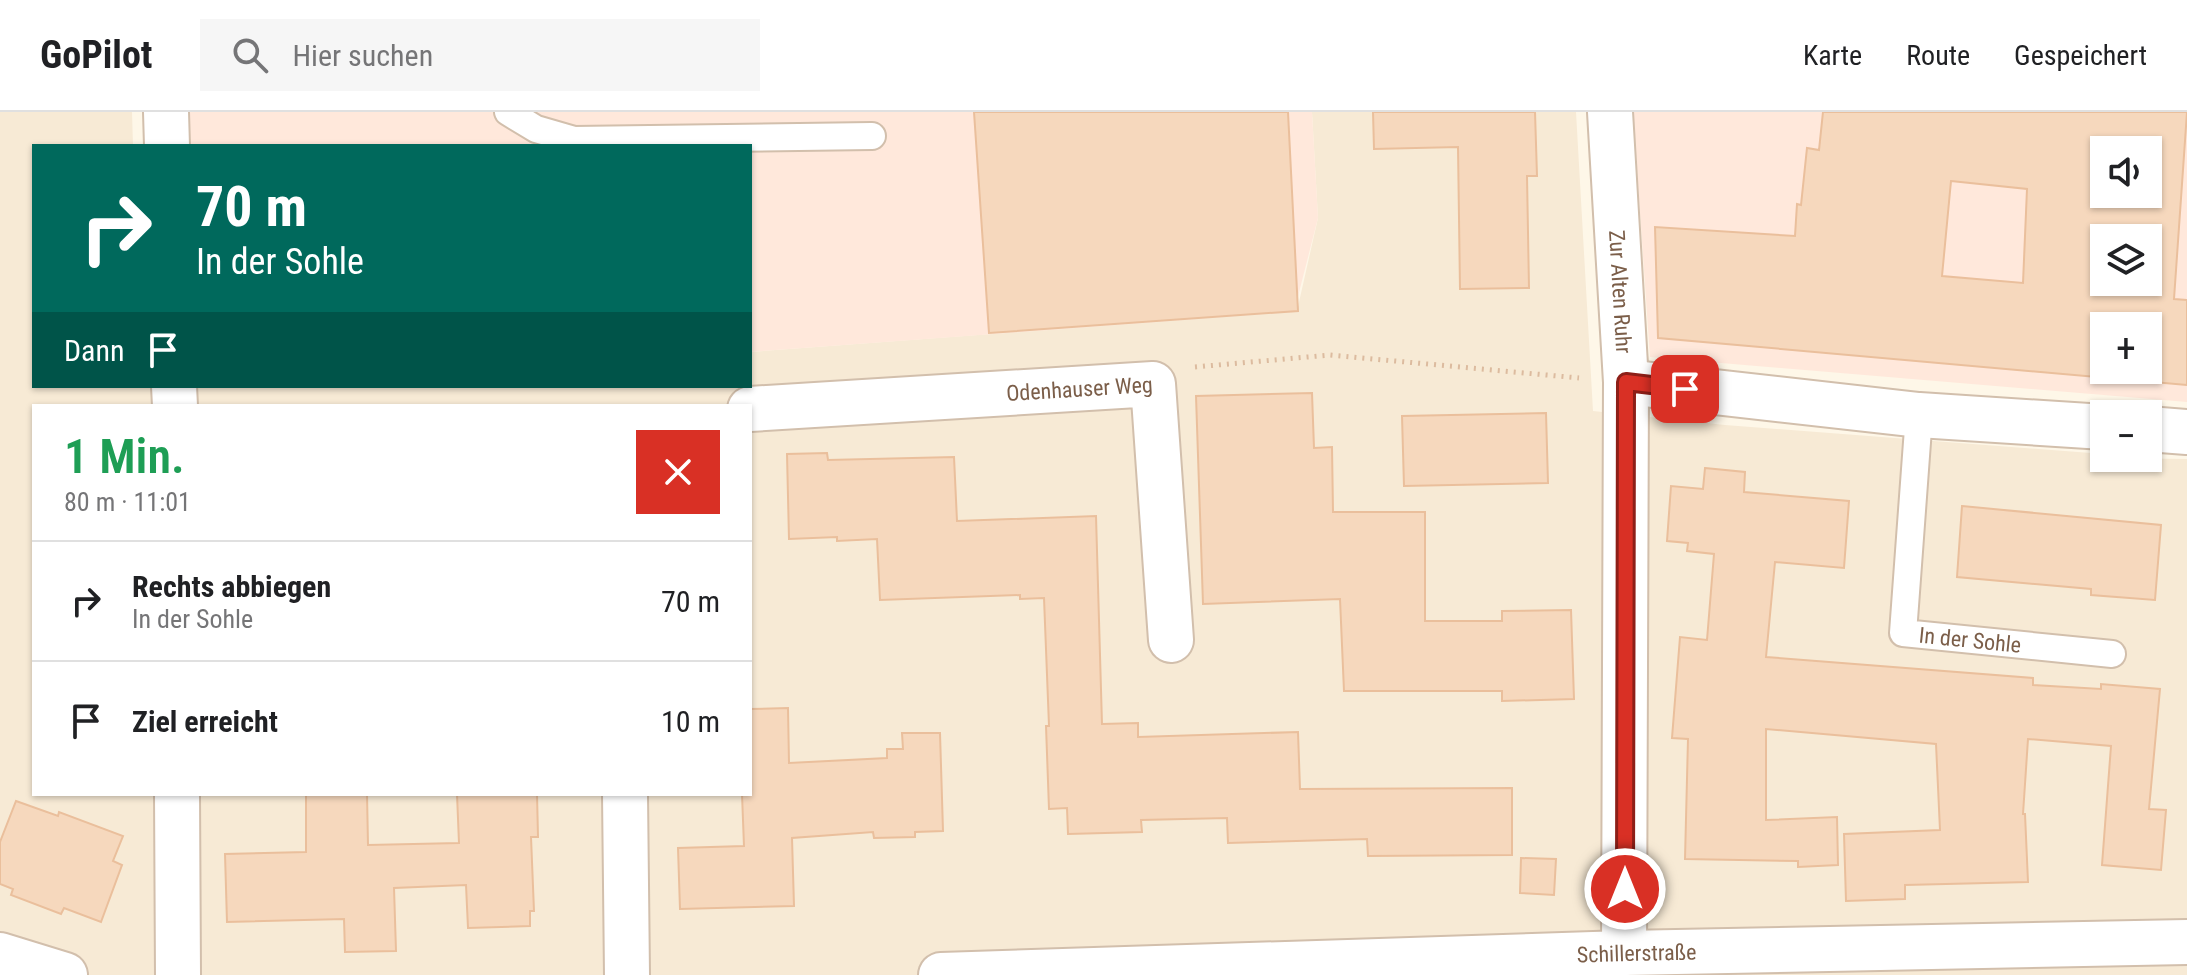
<!DOCTYPE html>
<html lang="de">
<meta charset="utf-8">
<style>
body{margin:0;font-family:"Roboto Condensed",sans-serif;background:#f6f6f6;color:#202124;height:100vh;display:flex;flex-direction:column;font-size:30px;white-space:nowrap}
*{box-sizing:border-box;margin:0}
p{font-size:26px;color:#757577}
.icon{flex:none;width:44px;height:44px;fill:none;stroke:currentColor;stroke-width:2;stroke-linecap:round;stroke-linejoin:round}
.map{position:relative;flex:1;overflow:hidden}
.panel{position:absolute;left:32px;top:292px;width:720px;height:392px;display:flex;flex-direction:column;background:#fff;border-radius:0px;box-shadow:0 2px 6px #0004}
.panel>*{flex:none}
.banner{position:absolute;left:32px;top:32px;width:720px;height:244px;border-radius:0px;box-shadow:0 2px 6px #0004;background:#00695c;color:#fff;overflow:hidden}
.controls{position:absolute;left:2090px;top:24px;display:grid;gap:16px}
.controls a{display:grid;place-items:center;width:72px;height:72px;border-radius:0px;background:#fff;box-shadow:0 2px 6px #0004;font-size:40px}
.pin{position:absolute;display:grid;place-items:center;width:68px;height:68px;color:#fff;margin:-34px;border-radius:16px;box-shadow:0 4px 12px #0006}
.me{position:absolute;width:88px;margin:-44px;rotate:0deg;stroke-linejoin:round;filter:drop-shadow(0 0 6px #0008)}
.turn{display:flex;align-items:center;gap:28px;height:168px;padding:0 32px;font-size:36px}
.turn .icon{width:104px;height:104px;stroke-width:2.5}
.turn b{display:block;font-size:56px;line-height:68px}
.then{display:flex;align-items:center;height:76px;padding:0 32px;background:#0003;gap:16px;font-size:30px}
.round{display:grid;place-items:center;flex:none;width:84px;height:84px;border-radius:0px;background:#f6f6f6}
.overview{display:flex;align-items:center;justify-content:space-between;height:136px;padding:0 32px}
h1{font-size:48px;font-weight:600;line-height:60px;color:#1e9e55}
ul{padding:0;list-style:none}
li{display:flex;align-items:center;gap:24px;height:120px;padding:0 32px;border-top:2px solid #e0e0e0}
li div{flex:1}
li b{display:block;font-size:30px}
li em{font-style:normal}
header{display:flex;align-items:center;gap:48px;box-sizing:border-box;height:112px;padding:0 40px;background:#fff;border-bottom:2px solid #e0e0e0}
header strong{font-size:38px}
nav{display:flex;gap:44px;margin-inline-start:auto;font-size:28px}
.search{width:560px;height:72px;background:#f6f6f6;display:flex;align-items:center;gap:20px;box-sizing:border-box;padding:0 28px;border-radius:0px;color:#757577;font-size:30px}
.map>svg:first-child{display:block}
.residential{fill:#f7ead5;fill-rule:evenodd}
.commercial{fill:#ffe8db;fill-rule:evenodd}
.building{fill:#f6d8bd;stroke:#eabf9c;stroke-width:2;fill-rule:evenodd}
.lines{fill:none;stroke-linecap:round;stroke-linejoin:round}
.lane-casing{stroke:#d2bfac;stroke-width:30}
.street-casing{stroke:#d2bfac;stroke-width:48}
.path{stroke:#dcbb9f;stroke-width:5;stroke-dasharray:2 6;stroke-linecap:butt}
.lane{stroke:#fff;stroke-width:26}
.street{stroke:#fff;stroke-width:44}
.route-casing{stroke:#8d1f18;stroke-width:20}
.route{stroke:#d93025;stroke-width:14}
.labels{text-anchor:middle;dominant-baseline:central;stroke-width:7;stroke-linejoin:round;paint-order:stroke}
.street-label{font-size:22px;fill:#7b5e49;stroke:#fffaf0}
</style>
<header>
<strong>GoPilot</strong>
<div class="search"><svg class="icon" aria-label="search" viewBox="0 0 24 24"><circle cx="10" cy="10" r="6"/><path d="M15 15l6 6"/></svg>Hier suchen</div>
<nav><a>Karte</a><a>Route</a><a>Gespeichert</a></nav>
</header>
<div class="map">
<svg width="2187" height="863" viewBox="0 0 2187 863">
<rect width="100%" height="100%" fill="#fef7e8"/>
<!-- residential -->
<path class="residential" d="M0 0H132L133 34H34V274H750V240L1297 199 1318 106 1312 0H1576L1593 299 1725 313 2104 342V346L2187 347V863H0ZM34 294H750V682H34Z"/>
<!-- commercial -->
<g class="commercial">
<path d="M190 0H1312L1318 106 1294 200 750 240V34H190Z"/>
<path d="M1633 0H2187V290L1650 245ZM2104 38H2148V82H2104ZM2104 126H2148V170H2104ZM2104 214H2148V258H2104Z"/>
</g>
<!-- building -->
<g class="building">
<path d="M974 0H1288L1298 199 989 221Z"/>
<path d="M1373 0H1535L1537 64H1527L1529 176 1460 177 1458 35 1374 37Z"/>
<path d="M1823 0H2187L2174 187 2187 188V273L1658 226 1655 115 1795 124 1797 92 1801 93 1807 36 1819 38ZM2104 38H2148V82H2104ZM1951 69 2027 77 2023 171 1942 164ZM2104 126H2148V170H2104ZM2104 214H2148V258H2104Z"/>
<path d="M1312 281 1314 336 1332 335 1333 400H1425V509H1502V499L1571 498 1574 587 1502 589V579H1344L1340 487 1203 492 1196 284Z"/>
<path d="M1546 301 1548 371 1404 374 1402 304Z"/>
<path d="M827 341 828 348 954 345 957 409 1096 404 1102 612 1138 611V625L1298 620 1300 677 1512 676V743L1368 744 1367 727 1228 731 1227 706 1141 708 1142 720 1068 722 1067 696 1049 697 1046 614H1049L1044 486 1020 487V483L880 488 877 427 837 429V425L789 427 787 342Z"/>
<path d="M1705 356 1745 360 1744 380 1849 389 1844 456 1775 450 1766 545 2033 566V573L2101 577V572L2160 577 2149 697 2166 698 2161 758 2102 753 2111 634 2028 627 2023 702H2025L2028 770 1905 773V787L1846 789 1844 722 1940 718 1936 632 1766 617V708L1837 705 1838 753 1798 755V749L1685 747 1688 627 1672 626 1680 525 1707 528 1714 442 1687 439 1688 431 1667 429 1671 374 1703 377Z"/>
<path d="M1962 394 2161 413 2155 488 2091 483V477L1957 465Z"/>
<path d="M788 596 789 651 887 646V637H903L902 621H940L943 719 915 720V725L874 726 873 720 792 726 794 794 680 797 678 736 744 734 742 682H750V597Z"/>
<path d="M306 682H367L368 733 459 731 457 682H537L538 725H531L534 799H530V814L468 816 466 773 394 776 396 839 345 840 344 807 227 810 225 742 306 740Z"/>
<path d="M16 689 58 704 59 700 123 724 113 749 122 753 101 810 64 796 61 802 11 783 13 777 0 772V730Z"/>
<path d="M1521 746 1556 747 1554 783 1520 781Z"/>
</g>
<g class="lines">
<defs>
<g id="lane">
<path d="M508 0 536 17 574 28 872 24"/>
<path id="s1" d="M1919 303 1903 521 2112 542"/>
</g>
<g id="street">
<path d="M166 0 167 34"/>
<path id="s2" d="M1610 0 1626 270 1624 841"/>
<path d="M1626 270 1919 303 2104 315"/>
<path d="M174 274 175 294"/>
<path id="s3" d="M750 297 1153 272 1171 528"/>
<path d="M2148 317 2187 320"/>
<path d="M177 682 178 863"/>
<path d="M625 682 627 863"/>
<path d="M0 843 65 863"/>
<path id="s4" d="M941 863 1624 841 2187 830"/>
</g>
</defs>
<!-- lane casing -->
<use href="#lane" class="lane-casing"/>
<!-- street casing -->
<use href="#street" class="street-casing"/>
<!-- path -->
<path class="path" d="M1195 255 1330 243 1579 266"/>
<!-- lane -->
<use href="#lane" class="lane"/>
<!-- street -->
<use href="#street" class="street"/>
</g>
<g class="lines">
<defs>
<path id="route" d="M1625 777 1626 270 1685 277"/>
</defs>
<!-- route casing -->
<use href="#route" class="route-casing"/>
<!-- route -->
<use href="#route" class="route"/>
</g>
<g class="labels">
<!-- street labels -->
<g class="street-label">
<text stroke="none"><textPath href="#s2" startOffset="180">Zur Alten Ruhr</textPath></text>
<text stroke="none"><textPath href="#s3" startOffset="330">Odenhauser Weg</textPath></text>
<text stroke="none"><textPath href="#s1" startOffset="286">In der Sohle</textPath></text>
<text stroke="none"><textPath href="#s4" startOffset="696">Schillerstraße</textPath></text>
</g>
</g>
</svg>
<div class="controls">
<a><svg class="icon" aria-label="sound" viewBox="0 0 24 24"><path d="M4 9h4l5-4v14l-5-4H4zM17 9q2 3 0 6"/></svg></a>
<a><svg class="icon" aria-label="layers" viewBox="0 0 24 24"><path d="M12 4l9 5-9 5-9-5zM3 14l9 5 9-5"/></svg></a>
<a>+</a>
<a>−</a>
</div>
<div class="pin" style="left:1685px;top:277px;background:#d93025"><svg class="icon" aria-label="arrive" viewBox="0 0 24 24"><path d="M6 21V4h12l-3 4 3 4H6"/></svg></div>
<svg class="me" style="left:1625px;top:777px" viewBox="-20 -20 40 40"><circle r="17" fill="#d93025" stroke="#fff" stroke-width="3"/><path d="M0-11L8 9 0 5-8 9z" fill="#fff"/></svg>
<div class="banner">
<div class="turn"><svg class="icon" aria-label="right" viewBox="0 0 24 24"><path d="M7 20v-9h11M14 6l5 5-5 5"/></svg><div><b>70 m</b>In der Sohle</div></div>
<div class="then">Dann<svg class="icon" aria-label="arrive" viewBox="0 0 24 24"><path d="M6 21V4h12l-3 4 3 4H6"/></svg></div>
</div>
<section class="panel">
<div class="overview"><div><h1>1 Min.</h1><p>80 m · 11:01</p></div><a class="round" style="background:#d93025;color:#fff"><svg class="icon" aria-label="close" viewBox="0 0 24 24"><path d="M6 6l12 12M18 6L6 18"/></svg></a></div>
<ul>
<li><svg class="icon" aria-label="right" viewBox="0 0 24 24"><path d="M7 20v-9h11M14 6l5 5-5 5"/></svg><div><b>Rechts abbiegen</b><p>In der Sohle</p></div><em>70 m</em></li>
<li><svg class="icon" aria-label="arrive" viewBox="0 0 24 24"><path d="M6 21V4h12l-3 4 3 4H6"/></svg><div><b>Ziel erreicht</b></div><em>10 m</em></li>
</ul>
</section>
</div>
